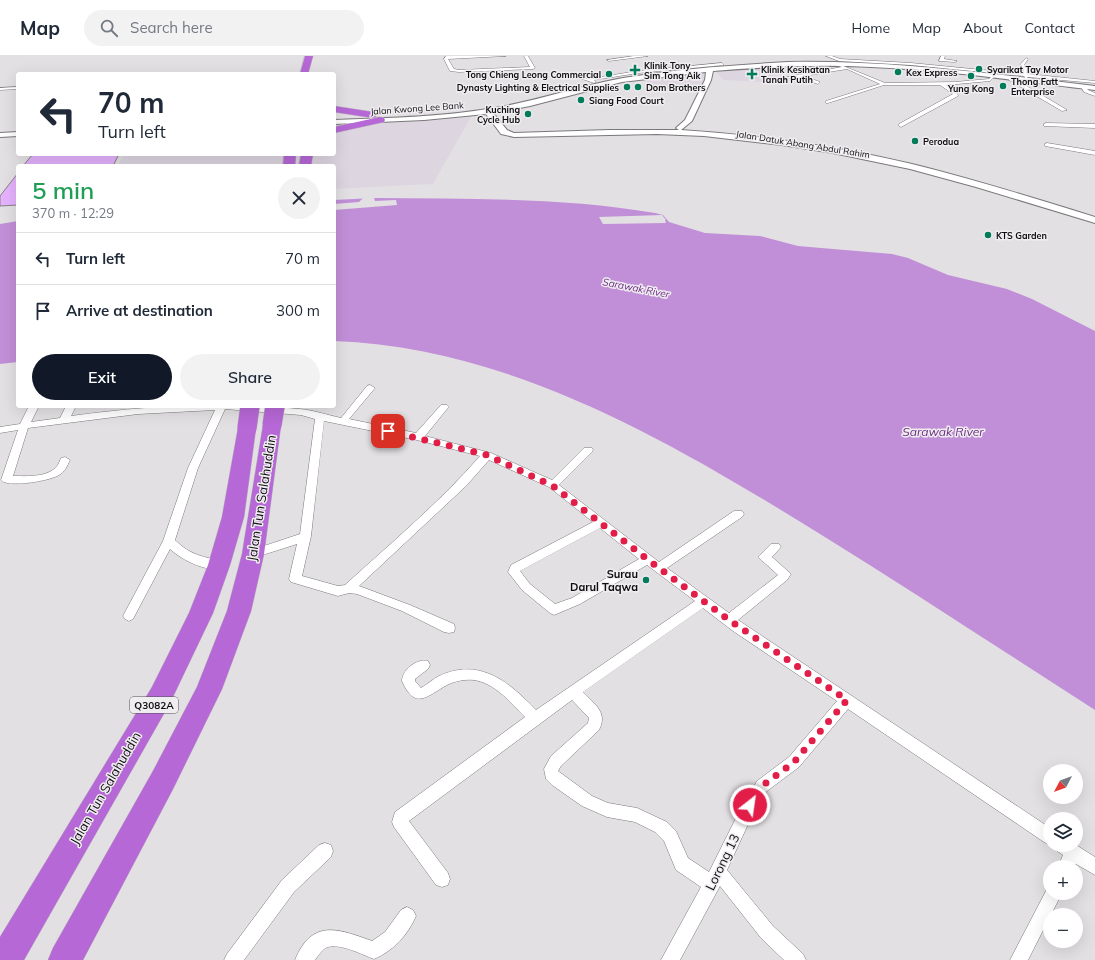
<!DOCTYPE html>
<meta charset="utf-8">
<style>
body{margin:0;font-family:Mulish,sans-serif;background:#f2f2f3;color:#1f2937;height:100vh;display:flex;flex-direction:column;font-size:15px;white-space:nowrap}
*{box-sizing:border-box;margin:0}
p{font-size:13px;color:#747a83}
.icon{flex:none;width:22px;height:22px;fill:none;stroke:currentColor;stroke-width:2;stroke-linecap:round;stroke-linejoin:round}
.map{position:relative;flex:1;overflow:hidden}
.details{position:absolute;left:16px;top:108px;width:320px;height:244px;display:flex;flex-direction:column;background:#fff;border-radius:4px;box-shadow:0 4px 16px #0002}
.details>*{flex:none}
.top-card{position:absolute;left:16px;top:16px;width:320px;height:84px;border-radius:4px;box-shadow:0 4px 16px #0002;background:#fff;color:#1f2937;overflow:hidden}
.needle{width:26px;rotate:229deg}
.tools{position:absolute;left:1043px;top:708px;display:grid;gap:8px}
.tools a{display:grid;place-items:center;width:40px;height:40px;border-radius:50%;background:#fff;box-shadow:0 4px 16px #0002;font-size:20px}
.pin{position:absolute;display:grid;place-items:center;width:34px;height:34px;color:#fff;margin:-17px;border-radius:8px;box-shadow:0 2px 6px #0006}
.me{position:absolute;width:44px;margin:-22px;rotate:30deg;stroke-linejoin:round;filter:drop-shadow(0 0 3px #0008)}
.turn{display:flex;align-items:center;gap:14px;height:84px;padding:0 16px;font-size:18px}
.turn .icon{width:52px;height:52px;stroke-width:2.5}
.turn b{display:block;font-size:28px;line-height:34px}
.round{display:grid;place-items:center;flex:none;width:42px;height:42px;border-radius:21px;background:#f2f2f3}
.overview{display:flex;align-items:center;justify-content:space-between;height:68px;padding:0 16px}
h1{font-size:24px;font-weight:600;line-height:30px;color:#1e9e55}
.button{display:flex;gap:8px;margin-top:auto;padding:8px 16px}
.button a{flex:1;height:46px;border-radius:24px;background:#111827;color:#fff;font-size:16px;font-weight:600;line-height:46px;text-align:center}
.button a+a{background:#f2f2f3;color:#1f2937}
ul{padding:0;list-style:none}
li{display:flex;align-items:center;gap:12px;height:52px;padding:0 16px;border-top:1px solid #e0e1e3}
li div{flex:1}
li b{display:block;font-size:15px}
li em{font-style:normal}
header{display:flex;align-items:center;gap:24px;box-sizing:border-box;height:56px;padding:0 20px;background:#fff;border-bottom:1px solid #e0e1e3}
header strong{font-size:19px}
nav{display:flex;gap:22px;margin-inline-start:auto;font-size:14px}
.search{width:280px;height:36px;background:#f2f2f3;display:flex;align-items:center;gap:10px;box-sizing:border-box;padding:0 14px;border-radius:22px;color:#747a83;font-size:15px}
.map>svg:first-child{display:block}
.built{fill:#ddd6e1}
.water{fill:#c18fd7}
.pier{fill:#e3e0e4}
.building{fill:#e6b2fd;stroke:#848185}
.lines{fill:none;stroke-linecap:round;stroke-linejoin:round}
.street-casing{stroke:#7a787b;stroke-width:1}
.secondary-casing{stroke:#7a787b;stroke-width:2}
.highway-casing{stroke:#bcbcbc;stroke-width:1}
.street{fill:#fff;fill-rule:evenodd}
.secondary{fill:#fff;fill-rule:evenodd}
.highway{fill:#b668d6;fill-rule:evenodd}
.highway-bridge-casing{stroke:#bcbcbc;stroke-width:20;stroke-linecap:butt}
.highway-bridge{stroke:#b668d6;stroke-width:19}
.route{stroke:#e11d48;stroke-width:7;stroke-dasharray:0 12.6}
.poi-dot{fill:#017b59;stroke:#f0edf1;stroke-width:1.5}
.labels{text-anchor:middle;dominant-baseline:central;stroke-width:3;stroke-linejoin:round;paint-order:stroke}
.far-poi-label{font-size:9px;font-weight:bold;fill:#0f0e10;stroke:#f0edf1;text-anchor:start}
.far-street-label{font-size:9px;fill:#0f0e10;stroke:#f0edf1}
.far-water-label{font-size:10px;font-style:italic;fill:#6a2c82;stroke:#f0edf1}
.shield{fill:#f0edf1;stroke:#525154;stroke-width:1}
.shield-label{font-size:10px;font-weight:bold;fill:#0f0e10}
.poi-label{font-size:11px;font-weight:bold;fill:#0f0e10;stroke:#f0edf1;text-anchor:end}
.water-label{font-size:12px;font-style:italic;fill:#6a2c82;stroke:#f0edf1}
.near-street-label{font-size:13px;fill:#0f0e10;stroke:#f0edf1}
</style>
<header>
<strong>Map</strong>
<div class="search"><svg class="icon" aria-label="search" viewBox="0 0 24 24"><circle cx="10" cy="10" r="6"/><path d="M15 15l6 6"/></svg>Search here</div>
<nav><a>Home</a><a>Map</a><a>About</a><a>Contact</a></nav>
</header>
<div class="map">
<svg width="1095" height="904" viewBox="0 0 1095 904">
<rect width="100%" height="100%" fill="#e3e0e4"/>
<!-- built -->
<g class="built">
<path d="M835 10 838 12 771 20 783 27 723 24 716 16 759 12Z"/>
<path d="M704 17 708 21 700 31 693 32H654L644 23Z"/>
<path d="M471 61 433 128 334 133V110H118L124 98H334V68Z"/>
</g>
<!-- water -->
<g class="water">
<path d="M374 142C467 143 563 141 655 157L663 159 669 166 705 177 760 180 798 190 892 198 908 202 948 219 1007 233 1032 243 1095 275V654C1003 595 912 535 820 478 673 387 511 291 334 285V144Z"/>
<path d="M18 165V306L0 308V168Z"/>
</g>
<!-- pier -->
<g class="pier">
<path d="M363 142H374L375 145 396 144 397 149 334 154V148L359 146Z"/>
<path d="M662 159 666 164H665L666 167 603 168 599 161Z"/>
</g>
<!-- building -->
<g class="building">
<path d="M33 98H119L113 110H23Z"/>
<path d="M18 117V149L0 150V140Z"/>
</g>
<g class="lines">
<defs>
<g id="street">
<path d="M446 0H506L448 3 454 13 459 14 530 11 524 0H528L535 12 533 13 459 16 450 15 444 3Z"/>
<path d="M634 0H648L609 5 607 4Z"/>
<path d="M826 0H832L840 3 911 7 1024 18V12L1020 9 1026 2 1028 3 1024 9 1028 12V18L1095 25V27L1028 21 1026 23 1024 20 911 9 839 5Z"/>
<path d="M941 0H945L944 3 957 5 955 6 939 5Z"/>
<path d="M722 7 724 9 638 17 594 24 596 26 594 27 568 18 570 17 588 23 638 15Z"/>
<path d="M836 7 885 27 955 26 989 23 992 20 994 21 990 25 946 29 957 36 958 40 901 71 898 69 899 68 953 38 940 29H884L828 47H826V45L880 28 847 13 804 20 820 26 818 28 798 21 789 22 787 21 842 11 836 9Z"/>
<path d="M1009 22H1013L1067 54 1062 55 1009 24Z"/>
<path d="M1080 29H1084L1088 34 1095 37V40L1084 36Z"/>
<path d="M18 31V33L0 34V32Z"/>
<path d="M1046 67 1095 68V72L1044 70V68Z"/>
<path d="M1047 87 1095 95V99L1045 90V88Z"/>
<path d="M370 329 375 332 349 363 416 377 441 349H447L449 351 447 353 425 380 491 397 552 424 584 392H592L593 394 592 396 559 429 659 506 734 455H742L744 458 742 461 667 512 729 557 778 519 758 501 771 488H779L781 491 772 501 791 518 787 524 738 564 1050 772V789L1044 786 848 653 799 711 767 735 750 764 727 814 773 870 803 898 806 904H784L761 882 720 830 680 904H661L701 831 676 814 664 785 655 776 635 766 607 761 582 750 552 729 546 723 544 713 551 700 588 667 589 662 572 644 409 765 448 817 450 823 448 829 442 831 436 829 394 771 392 766 395 756 525 661C511 647 495 627 474 624 465 623 455 625 447 629 427 640 415 655 402 625 402 614 417 602 428 605L430 609 428 613 415 623V625L421 632C428 628 433 623 439 620 480 601 509 626 536 654L695 545 647 509 580 548 554 559 550 557 522 534 508 516 511 509 593 466 549 431 489 404 466 430 359 530 410 549 454 568 455 572 454 576 449 577 444 576 402 555 357 538 349 537 338 540 291 526 289 523 297 488 253 502 249 501 247 498 249 495 300 478 315 363 301 359 225 353 198 412 175 484C191 500 203 500 223 506L225 509 223 512C207 517 182 504 170 493L133 563 129 565 125 563 123 560 163 485 188 412 215 354 138 358 28 372 13 420C25 420 48 422 57 410 59 408 60 404 61 402L65 401 70 404C67 410 65 416 59 419 50 425 7 432 1 424L18 374 0 377V371L20 368 29 350H39L31 366 60 362 66 350H76L71 360C146 350 223 345 299 353 313 354 327 359 341 362L367 330ZM324 365 417 384 480 400C439 447 391 487 345 529L338 530 302 520 311 480ZM600 472 639 503 572 542 555 548 530 528 520 515ZM703 552 733 575 837 645 789 701 757 725 740 754 709 816 688 802 676 775 667 766 637 752 608 747 592 740 558 715 561 710 599 674C608 656 595 649 583 636Z"/>
<path d="M325 787 331 789 333 795 331 801 294 836 244 904H224L227 898 282 824 319 789Z"/>
<path d="M1054 789H1076L1095 801V819L1076 808 1074 811H1058L1063 799 1056 794Z"/>
<path d="M1050 830V837H1062L1028 904H1010L1048 831Z"/>
<path d="M407 851 413 854 416 860C408 879 393 895 374 903 363 899 340 887 328 891 323 892 318 900 315 904H295C312 862 339 873 372 885L385 876 401 854Z"/>
</g>
<g id="secondary">
<path d="M788 6C891 4 993 18 1095 30V34C1020 25 946 14 871 11 818 8 766 11 713 15L711 24 692 65 681 74C758 79 836 90 912 108 973 123 1034 142 1095 161V167L976 131 910 113 833 97 782 89 704 80 657 78 514 81 501 78 486 58 424 64 334 68V64C387 62 441 61 494 52 537 45 579 30 623 22 677 13 733 9 788 6ZM706 16 705 24 685 64 676 72 679 74H609L514 77 507 74 493 57 530 50 622 26Z"/>
<path d="M18 76V80L0 81V77Z"/>
</g>
<g id="highway">
<path d="M305 0H313L308 18H300Z"/>
<path d="M334 50 373 56 378 59 373 62 334 56Z"/>
<path d="M380 61 384 62 385 64 384 66 334 77V71Z"/>
<path d="M284 98H296L295 110H283Z"/>
<path d="M301 98H313L311 110H299Z"/>
<path d="M272 363 279 365 281 369 264 498 251 555 222 633 173 733 83 904H48L53 892 153 715 197 631 227 555 242 498 263 369 265 365Z"/>
<path d="M247 366 254 368 256 372 244 461 230 509 213 557 170 647 24 904H0V881L152 631 189 557 208 509 222 461 238 372 240 368Z"/>
</g>
</defs>
<!-- street casing -->
<use href="#street" class="street-casing"/>
<!-- secondary casing -->
<use href="#secondary" class="secondary-casing"/>
<!-- highway casing -->
<use href="#highway" class="highway-casing"/>
<!-- street -->
<use href="#street" class="street"/>
<!-- secondary -->
<use href="#secondary" class="secondary"/>
<!-- highway -->
<use href="#highway" class="highway"/>
<defs>
<g id="highway-bridge">
<path d="M272 369 275 350"/>
<path d="M247 372 250 350"/>
</g>
</defs>
<!-- highway-bridge casing -->
<use href="#highway-bridge" class="highway-bridge-casing"/>
<!-- highway-bridge -->
<use href="#highway-bridge" class="highway-bridge"/>
</g>
<g class="lines">
<!-- route -->
<path class="route" d="M388 375 487 399 553 430 647 503 729 564 847 644 794 706 762 730 750 749"/>
</g>
<!-- markers -->
<g class="poi-dot">
<circle cx="979" cy="13" r="4"/>
<path d="M633 8h4v4h4v4h-4v4h-4v-4h-4v-4h4z"/>
<circle cx="898" cy="16" r="4"/>
<circle cx="609" cy="18" r="4"/>
<path d="M750 12h4v4h4v4h-4v4h-4v-4h-4v-4h4z"/>
<circle cx="971" cy="20" r="4"/>
<circle cx="1003" cy="30" r="4"/>
<circle cx="627" cy="31" r="4"/>
<circle cx="638" cy="31" r="4"/>
<circle cx="581" cy="44" r="4"/>
<circle cx="528" cy="58" r="4"/>
<circle cx="915" cy="85" r="4"/>
<circle cx="988" cy="179" r="4"/>
<circle cx="646" cy="524" r="4"/>
</g>
<g class="labels">
<!-- far-poi labels -->
<g class="far-poi-label">
<text x="644" y="9">Klinik Tony<tspan x="644" dy="10">Sim Tong Aik</tspan></text>
<text x="761" y="13">Klinik Kesihatan<tspan x="761" dy="10">Tanah Putih</tspan></text>
<text x="987" y="13">Syarikat Tay Motor</text>
<text x="906" y="16">Kex Express</text>
<text x="601" y="18" text-anchor="end">Tong Chieng Leong Commercial</text>
<text x="1011" y="25">Thong Fatt<tspan x="1011" dy="10">Enterprise</tspan></text>
<text x="619" y="31" text-anchor="end">Dynasty Lighting &amp; Electrical Supplies</text>
<text x="646" y="31">Dom Brothers</text>
<text x="971" y="32" text-anchor="middle">Yung Kong</text>
<text x="589" y="44">Siang Food Court</text>
<text x="520" y="53" text-anchor="end">Kuching<tspan x="520" dy="10">Cycle Hub</tspan></text>
<text x="923" y="85">Perodua</text>
<text x="996" y="179">KTS Garden</text>
</g>
<!-- far-street labels -->
<g class="far-street-label">
<text transform="translate(417 52) rotate(-4)">Jalan Kwong Lee Bank</text>
<text transform="translate(803 88) rotate(9)">Jalan Datuk Abang Abdul Rahim</text>
</g>
<!-- far-water labels -->
<g class="far-water-label">
<text transform="translate(636 232) rotate(11)">Sarawak River</text>
</g>
<!-- shield labels -->
<rect class="shield" x="130" y="641" width="48" height="16" rx="3"/>
<g class="shield-label">
<text x="154" y="649">Q3082A</text>
</g>
<!-- poi labels -->
<g class="poi-label">
<text x="638" y="518">Surau<tspan x="638" dy="13">Darul Taqwa</tspan></text>
</g>
<!-- water labels -->
<g class="water-label">
<text x="943" y="375">Sarawak River</text>
</g>
<!-- near-street labels -->
<g class="near-street-label">
<text transform="translate(261 442) rotate(-81)">Jalan Tun Salahuddin</text>
<text transform="translate(105 732) rotate(-60)">Jalan Tun Salahuddin</text>
<text transform="translate(722 806) rotate(-64)">Lorong 13</text>
</g>
</g>
</svg>
<div class="tools">
<a><svg class="needle" viewBox="-14 -14 28 28"><path d="M0-13l5 13h-10z" fill="#e53935"/><path d="M0 13l5-13h-10z" fill="#747a83"/></svg></a>
<a><svg class="icon" aria-label="layers" viewBox="0 0 24 24"><path d="M12 4l9 5-9 5-9-5zM3 14l9 5 9-5"/></svg></a>
<a>+</a>
<a>−</a>
</div>
<div class="pin" style="left:388px;top:375px;background:#d93025"><svg class="icon" aria-label="arrive" viewBox="0 0 24 24"><path d="M6 21V4h12l-3 4 3 4H6"/></svg></div>
<svg class="me" style="left:750px;top:749px" viewBox="-20 -20 40 40"><circle r="17" fill="#e11d48" stroke="#fff" stroke-width="3"/><path d="M0-11L8 9 0 5-8 9z" fill="#fff"/></svg>
<div class="top-card">
<div class="turn"><svg class="icon" aria-label="left" viewBox="0 0 24 24"><path d="M17 20v-9H6M10 6l-5 5 5 5"/></svg><div><b>70 m</b>Turn left</div></div>
</div>
<section class="details">
<div class="overview"><div><h1>5 min</h1><p>370 m · 12:29</p></div><a class="round"><svg class="icon" aria-label="close" viewBox="0 0 24 24"><path d="M6 6l12 12M18 6L6 18"/></svg></a></div>
<ul>
<li><svg class="icon" aria-label="left" viewBox="0 0 24 24"><path d="M17 20v-9H6M10 6l-5 5 5 5"/></svg><div><b>Turn left</b></div><em>70 m</em></li>
<li><svg class="icon" aria-label="arrive" viewBox="0 0 24 24"><path d="M6 21V4h12l-3 4 3 4H6"/></svg><div><b>Arrive at destination</b></div><em>300 m</em></li>
</ul>
<div class="button"><a>Exit</a><a>Share</a></div>
</section>
</div>
